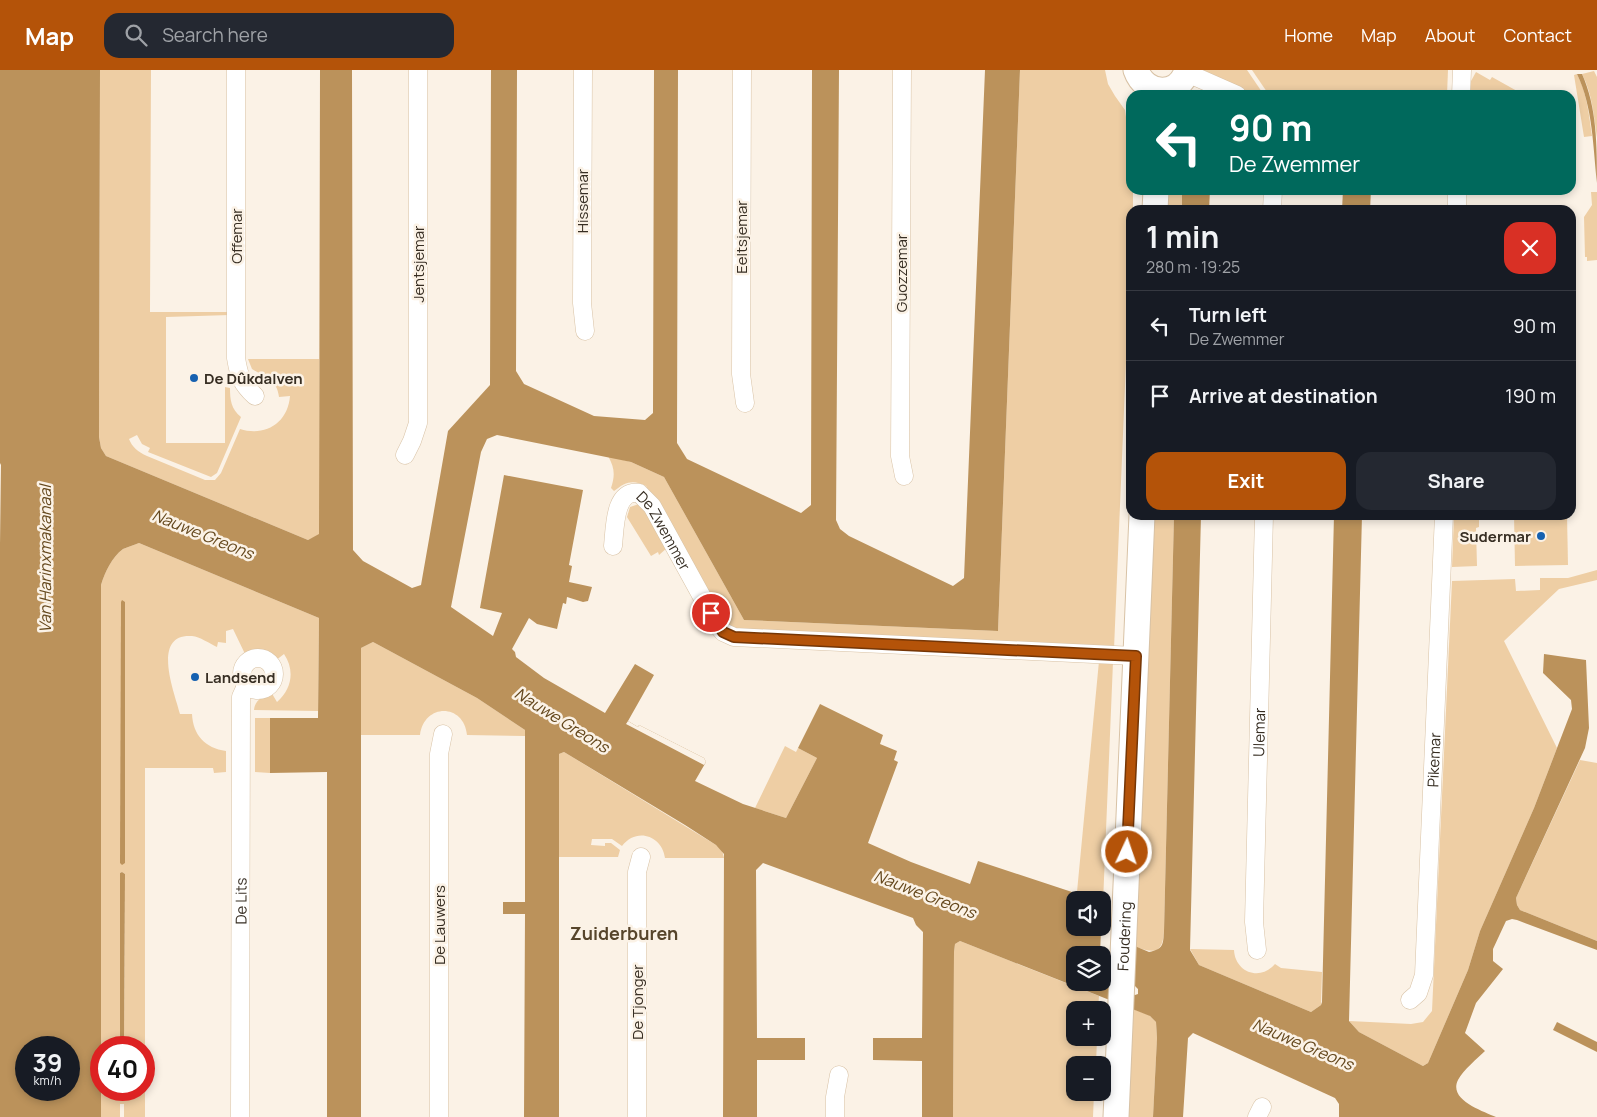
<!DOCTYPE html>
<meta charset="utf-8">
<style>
body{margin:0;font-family:Manrope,sans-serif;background:#242831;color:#f1f3f6;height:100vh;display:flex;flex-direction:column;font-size:19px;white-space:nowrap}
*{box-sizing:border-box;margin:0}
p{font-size:16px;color:#9ea1a6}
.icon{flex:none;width:28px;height:28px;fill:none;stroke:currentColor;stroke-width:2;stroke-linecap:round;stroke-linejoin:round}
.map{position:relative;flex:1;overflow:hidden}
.side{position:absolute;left:1126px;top:135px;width:450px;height:315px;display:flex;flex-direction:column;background:#171b24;border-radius:15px;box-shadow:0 2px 8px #0003}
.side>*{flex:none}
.hud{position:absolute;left:1126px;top:20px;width:450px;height:105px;border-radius:15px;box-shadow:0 2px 8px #0003;background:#00695c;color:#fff;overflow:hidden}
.buttons{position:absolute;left:1066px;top:821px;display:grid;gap:10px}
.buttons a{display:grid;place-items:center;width:45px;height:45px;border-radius:10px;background:#171b24;box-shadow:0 2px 8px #0003;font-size:25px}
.speed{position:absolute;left:15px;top:966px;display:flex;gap:10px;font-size:25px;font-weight:700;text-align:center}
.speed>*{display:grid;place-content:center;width:65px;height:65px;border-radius:50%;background:#171b24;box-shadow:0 2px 8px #0003;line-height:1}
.speed small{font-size:12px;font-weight:400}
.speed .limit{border:8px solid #d22;background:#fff;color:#111}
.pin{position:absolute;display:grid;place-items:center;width:42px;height:42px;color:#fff;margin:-21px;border:2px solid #fff;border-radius:50%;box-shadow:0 1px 5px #0007}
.me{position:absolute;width:55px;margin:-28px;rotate:3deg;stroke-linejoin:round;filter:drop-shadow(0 0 4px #0008)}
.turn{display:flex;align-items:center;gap:18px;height:105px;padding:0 20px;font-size:22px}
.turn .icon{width:65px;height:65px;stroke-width:2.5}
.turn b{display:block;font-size:35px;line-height:42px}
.round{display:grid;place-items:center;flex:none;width:52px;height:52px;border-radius:15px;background:#242831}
.summary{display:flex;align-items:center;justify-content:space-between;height:85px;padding:0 20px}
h1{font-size:30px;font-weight:700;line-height:38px}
.action{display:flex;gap:10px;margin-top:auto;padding:10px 20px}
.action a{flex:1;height:58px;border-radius:15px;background:#b45309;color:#fff;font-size:20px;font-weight:700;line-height:58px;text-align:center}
.action a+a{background:#242831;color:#f1f3f6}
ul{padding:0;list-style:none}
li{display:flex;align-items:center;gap:15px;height:70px;padding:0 20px;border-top:1px solid #363941}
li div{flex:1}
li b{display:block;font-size:19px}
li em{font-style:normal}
header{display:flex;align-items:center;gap:30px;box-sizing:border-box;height:70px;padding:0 25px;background:#b45309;color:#fff}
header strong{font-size:24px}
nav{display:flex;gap:28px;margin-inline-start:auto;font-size:18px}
.search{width:350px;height:45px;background:#242831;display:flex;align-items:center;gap:12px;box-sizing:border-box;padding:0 18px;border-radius:15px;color:#9ea1a6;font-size:19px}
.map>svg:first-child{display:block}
.green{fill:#eecea4;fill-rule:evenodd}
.water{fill:#bb925b;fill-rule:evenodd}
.pier{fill:#fbf2e6}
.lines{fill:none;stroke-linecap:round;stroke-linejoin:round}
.street-casing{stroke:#d8c2a5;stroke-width:19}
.secondary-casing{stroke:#d8c2a5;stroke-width:27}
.street{stroke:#fff;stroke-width:18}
.secondary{stroke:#fff;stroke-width:25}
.route-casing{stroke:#753606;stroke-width:12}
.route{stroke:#b45309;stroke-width:9}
.poi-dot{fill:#1661b0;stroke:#fbf2e6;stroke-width:2}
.labels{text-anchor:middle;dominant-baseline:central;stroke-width:5;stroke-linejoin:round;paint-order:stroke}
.street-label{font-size:15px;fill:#372e23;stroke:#fbf2e6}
.poi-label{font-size:15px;font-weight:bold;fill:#372e23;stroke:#fbf2e6;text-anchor:start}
.water-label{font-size:16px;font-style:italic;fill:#65481d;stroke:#fbf2e6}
.quarter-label{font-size:18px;font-weight:bold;fill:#57452b;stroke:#fbf2e6}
</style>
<header>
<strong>Map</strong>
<div class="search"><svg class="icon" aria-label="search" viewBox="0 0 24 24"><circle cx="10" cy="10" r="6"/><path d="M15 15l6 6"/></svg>Search here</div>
<nav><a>Home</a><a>Map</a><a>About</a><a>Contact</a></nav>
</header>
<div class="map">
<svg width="1597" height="1047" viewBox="0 0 1597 1047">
<rect width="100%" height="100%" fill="#fbf2e6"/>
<!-- green -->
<g class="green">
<path d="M100 0H151L150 242H230V245L166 247V373H225V317L230 318C230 330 231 339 241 347L217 403 211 407 148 382 150 378 142 374 137 365 129 369C132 377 138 382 147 386L205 410H215L221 403 240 359C265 367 288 353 290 326L279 327C277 309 265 307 252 299L248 289H319V465L308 470 106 386 101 378 99 367Z"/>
<path d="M1020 0H1105L1108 14 1115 26 1125 40 1131 83V120H1133V140H1131L1130 197 1114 579 987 573 983 570 729 559 646 416C633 409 625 412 614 421L611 418C615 406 615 398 608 386L631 392 664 407 744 550 998 561Z"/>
<path d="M1199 0H1247L1264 25H1251Z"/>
<path d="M1252 0H1448L1447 25H1269Z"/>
<path d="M1594 1 1597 7V68C1594 46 1592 23 1582 4Z"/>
<path d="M1476 2 1490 10 1492 7 1517 21 1520 25H1466V20Z"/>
<path d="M1577 4C1587 23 1589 45 1592 66L1584 67 1574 5Z"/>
<path d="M1169 120H1182V140H1168Z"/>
<path d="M1591 122H1597V190L1587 191V187H1585L1584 147 1592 135Z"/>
<path d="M639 434 643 435 668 477 659 485 658 482 651 486 627 447 630 437Z"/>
<path d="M1149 445H1174L1164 860C1163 883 1155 884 1136 877Z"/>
<path d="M1454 445H1479V457L1476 458 1477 496 1452 497Z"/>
<path d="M1514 445H1567L1568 495 1515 496Z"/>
<path d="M139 473 319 548 318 641 254 640C255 630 262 627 271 622L277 632C292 619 295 600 284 584L275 591C266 582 257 580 246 586L233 559 226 561V573L218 572 217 577C209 573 200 567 192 566 150 563 175 624 180 644H192C193 665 205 678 226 681V702L214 703 213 698H145V1047H124V1034H120V1047H101V515C105 502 112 487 123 479 128 477 134 475 139 473ZM122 802 125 804 124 977 144 978V1020H124V1023H120V1020H101V978L120 977V803Z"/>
<path d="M1597 500V510L1559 519 1504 571 1557 678 1534 738 1480 861 1468 900 1428 993 1423 996 1359 962 1349 951 1411 954 1423 952 1432 941 1452 511 1515 509 1516 521 1540 520V508H1568Z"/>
<path d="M373 572 477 628 525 660V666L467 665C464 633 424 633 420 665H361V578Z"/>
<path d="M1099 591 1113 592 1103 833 1102 830H1075V844H1073L1075 823 1077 822Z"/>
<path d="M255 648H270V703L255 702Z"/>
<path d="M785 676 796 682 798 678 817 688 786 748 755 738Z"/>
<path d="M564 682 716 775 722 780 724 788H665C662 765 636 757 622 776L612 769H592L591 775 605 776V773H611L620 780 618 787H559V684Z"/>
<path d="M1580 690 1597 693V871L1520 840 1517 835 1516 828Z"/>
<path d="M960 871 1099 926 1098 940H1075V968H1097L1096 995H1075V1022L1094 1023 1093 1047H953L954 882 955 874Z"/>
<path d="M1190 879 1234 880C1235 902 1260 912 1275 894L1281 898 1322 902 1321 935 1311 942 1199 895Z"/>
<path d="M1133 939 1149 945 1156 952 1157 968 1153 1047H1124Z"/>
</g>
<!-- water -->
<g class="water">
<path d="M0 0H100L99 367 101 378 106 386 308 470 319 464 320 0H352L353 480 363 491 412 518 421 515 448 361 490 315 491 0H517L516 301 524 314 594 346 645 350 653 343 654 0H678L677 373 687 389 801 443 811 435 812 0H839L836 450 840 459 849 466 953 516 964 508 985 0H1020L998 561 744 550 664 407 631 392 497 365 487 369 481 382 451 537 493 566 502 543 480 538 504 405 583 420 569 495 572 496 569 512 592 517 588 531 583 532 567 527 566 534 563 533 557 559 537 554 529 548 512 579 515 582 516 587 544 608 605 643 635 594 654 605 628 651 638 657 639 655 704 688 706 692 695 711 743 734 786 748 817 688 798 678 820 634 883 665 880 674 897 681 894 690 898 692 868 773 911 792 970 814 978 791 1075 823 1073 844H1075V858H1092L1149 882C1164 879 1163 874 1164 861L1174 445H1201L1190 880 1199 895 1311 942 1321 935 1322 932 1334 445H1362L1349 951 1359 962 1423 996 1428 993 1468 900 1480 861 1534 738 1572 639 1571 630 1543 603 1544 584 1586 590 1589 658 1585 678 1516 828 1517 835 1520 840 1597 871V880L1517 850 1512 849 1506 851 1493 879V891L1503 899 1476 933 1465 963 1485 981C1478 988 1463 1000 1458 1010 1448 1030 1483 1041 1496 1047H1339V1034L1335 1028 1193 963 1188 968 1183 1047H1153L1157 968 1156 952 1150 946 960 871 955 874 954 882 953 1047H922V991L873 990V968H922L923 862 916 855 913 848 763 793 756 800 757 968H805V990H757V1047H723L724 784 716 775 685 755 564 682 559 684V1047H524L525 844H503V832H525V660L477 628 373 572 361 578V1047H327V702L270 703V648H318L319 548 139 473C134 475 128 477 123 479 112 487 105 502 101 515V1047H0V474L1 395 0 393ZM1075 885H1102L1103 903 1135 916 1138 919V924L1135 925 1102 912H1075ZM26 978H69V1020H26Z"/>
<path d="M1577 4H1582C1597 37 1597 76 1597 113 1593 77 1593 37 1577 4Z"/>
<path d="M1182 120H1210L1209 140H1182Z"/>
<path d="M1343 120H1371L1370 140H1342Z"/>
<path d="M122 530 125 532V793L122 795 120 793 121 532Z"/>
<path d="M122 802 125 804 124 978 120 977V803Z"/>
<path d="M1557 952 1597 972V982L1553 960Z"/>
</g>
<!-- pier -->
<g class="pier">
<path d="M628 651 638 657 639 655 704 688 706 692 704 695 626 654Z"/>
<path d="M1101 859 1136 874 1134 918 1102 905V885H1100Z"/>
</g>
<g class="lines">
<defs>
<g id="street">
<path d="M236 0V288C239 306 241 313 255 326"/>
<path d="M583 0 582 233 585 261"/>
<path d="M742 0 741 304 745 333"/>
<path d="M902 0 900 386 904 406"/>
<path d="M1187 3 1237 25"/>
<path d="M1461 25 1462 0"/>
<path d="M1272 140 1273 120"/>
<path d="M1457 140V120"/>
<path d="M405 385 412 371 418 353V0"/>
<path id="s1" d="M613 476C615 458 614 419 639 423L652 436 718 556 723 562 734 567 1135 586"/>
<circle cx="258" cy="604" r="16"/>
<path id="s2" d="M1257 880 1254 852 1264 445"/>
<path id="s3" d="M1410 930 1418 923 1424 905 1444 445"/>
<path id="s4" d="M240 1047 241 627 246 616"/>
<path d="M439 1047V684L443 664"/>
<path d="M637 1047V802L641 787"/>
<path d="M835 1047V1027L839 1005"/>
<path d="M1257 1047 1262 1037"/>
</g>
<g id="secondary">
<path d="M1136 0C1145 26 1179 28 1187 0"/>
<path d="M1155 140 1156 120"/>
<path id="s5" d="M1116 1047 1142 445"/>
</g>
</defs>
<!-- street casing -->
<use href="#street" class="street-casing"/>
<!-- secondary casing -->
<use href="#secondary" class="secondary-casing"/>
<!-- street -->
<use href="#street" class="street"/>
<!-- secondary -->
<use href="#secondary" class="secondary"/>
</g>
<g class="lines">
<defs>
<path id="route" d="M711 543 723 562 734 567 1136 586 1127 782"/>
</defs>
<!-- route casing -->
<use href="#route" class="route-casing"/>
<!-- route -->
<use href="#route" class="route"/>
</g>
<!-- markers -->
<g class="poi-dot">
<circle cx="194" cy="308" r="5"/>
<circle cx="1541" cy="466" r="5"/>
<circle cx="195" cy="607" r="5"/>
</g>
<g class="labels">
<!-- street labels -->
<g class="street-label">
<text transform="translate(582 131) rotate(-90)">Hissemar</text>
<text transform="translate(236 166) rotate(-90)">Offemar</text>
<text transform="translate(741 167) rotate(-90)">Eeltsjemar</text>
<text transform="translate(418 194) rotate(-90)">Jentsjemar</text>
<text transform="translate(901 203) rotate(-90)">Guozzemar</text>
<text stroke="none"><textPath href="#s1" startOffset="112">De Zwemmer</textPath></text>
<text stroke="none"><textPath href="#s2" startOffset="218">Ulemar</textPath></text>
<text stroke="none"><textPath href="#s3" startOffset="245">Pikemar</textPath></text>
<text stroke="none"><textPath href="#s4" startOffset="216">De Lits</textPath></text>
<text transform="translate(439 855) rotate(-90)">De Lauwers</text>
<text stroke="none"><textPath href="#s5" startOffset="181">Foudering</textPath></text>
<text transform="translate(637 932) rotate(-90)">De Tjonger</text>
</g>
<!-- poi labels -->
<g class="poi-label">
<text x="204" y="308">De Dûkdalven</text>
<text x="1531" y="466" text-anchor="end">Sudermar</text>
<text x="205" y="607">Landsend</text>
</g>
<!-- water labels -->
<g class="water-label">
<text transform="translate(203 464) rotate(22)">Nauwe Greons</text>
<text transform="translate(45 489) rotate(-90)">Van Harinxmakanaal</text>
<text transform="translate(562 650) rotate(32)">Nauwe Greons</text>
<text transform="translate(925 824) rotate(21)">Nauwe Greons</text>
<text transform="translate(1303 974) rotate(23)">Nauwe Greons</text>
</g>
<!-- quarter labels -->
<g class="quarter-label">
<text x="624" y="863">Zuiderburen</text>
</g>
</g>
</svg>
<div class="buttons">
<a><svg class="icon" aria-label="sound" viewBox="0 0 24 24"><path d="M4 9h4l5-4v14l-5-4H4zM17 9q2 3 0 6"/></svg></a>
<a><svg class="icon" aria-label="layers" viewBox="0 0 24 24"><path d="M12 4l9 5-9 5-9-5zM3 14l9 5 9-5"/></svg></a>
<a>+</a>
<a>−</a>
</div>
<div class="speed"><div>39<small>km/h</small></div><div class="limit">40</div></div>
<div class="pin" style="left:711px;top:543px;background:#d93025"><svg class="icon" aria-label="arrive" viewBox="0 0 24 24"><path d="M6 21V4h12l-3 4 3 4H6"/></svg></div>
<svg class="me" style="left:1127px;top:782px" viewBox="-20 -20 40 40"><circle r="17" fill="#b45309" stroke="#fff" stroke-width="3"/><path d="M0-11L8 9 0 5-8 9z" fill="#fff"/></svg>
<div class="hud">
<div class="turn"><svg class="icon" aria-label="left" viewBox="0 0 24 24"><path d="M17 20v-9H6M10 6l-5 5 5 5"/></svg><div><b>90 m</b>De Zwemmer</div></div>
</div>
<section class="side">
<div class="summary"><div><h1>1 min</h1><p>280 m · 19:25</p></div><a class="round" style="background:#d93025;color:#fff"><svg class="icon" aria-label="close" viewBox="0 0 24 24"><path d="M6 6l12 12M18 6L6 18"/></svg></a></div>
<ul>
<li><svg class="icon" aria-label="left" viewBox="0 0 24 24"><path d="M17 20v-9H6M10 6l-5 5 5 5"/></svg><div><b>Turn left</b><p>De Zwemmer</p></div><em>90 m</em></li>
<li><svg class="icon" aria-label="arrive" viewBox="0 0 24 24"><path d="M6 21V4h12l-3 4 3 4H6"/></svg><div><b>Arrive at destination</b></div><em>190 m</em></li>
</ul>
<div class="action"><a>Exit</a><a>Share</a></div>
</section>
</div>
